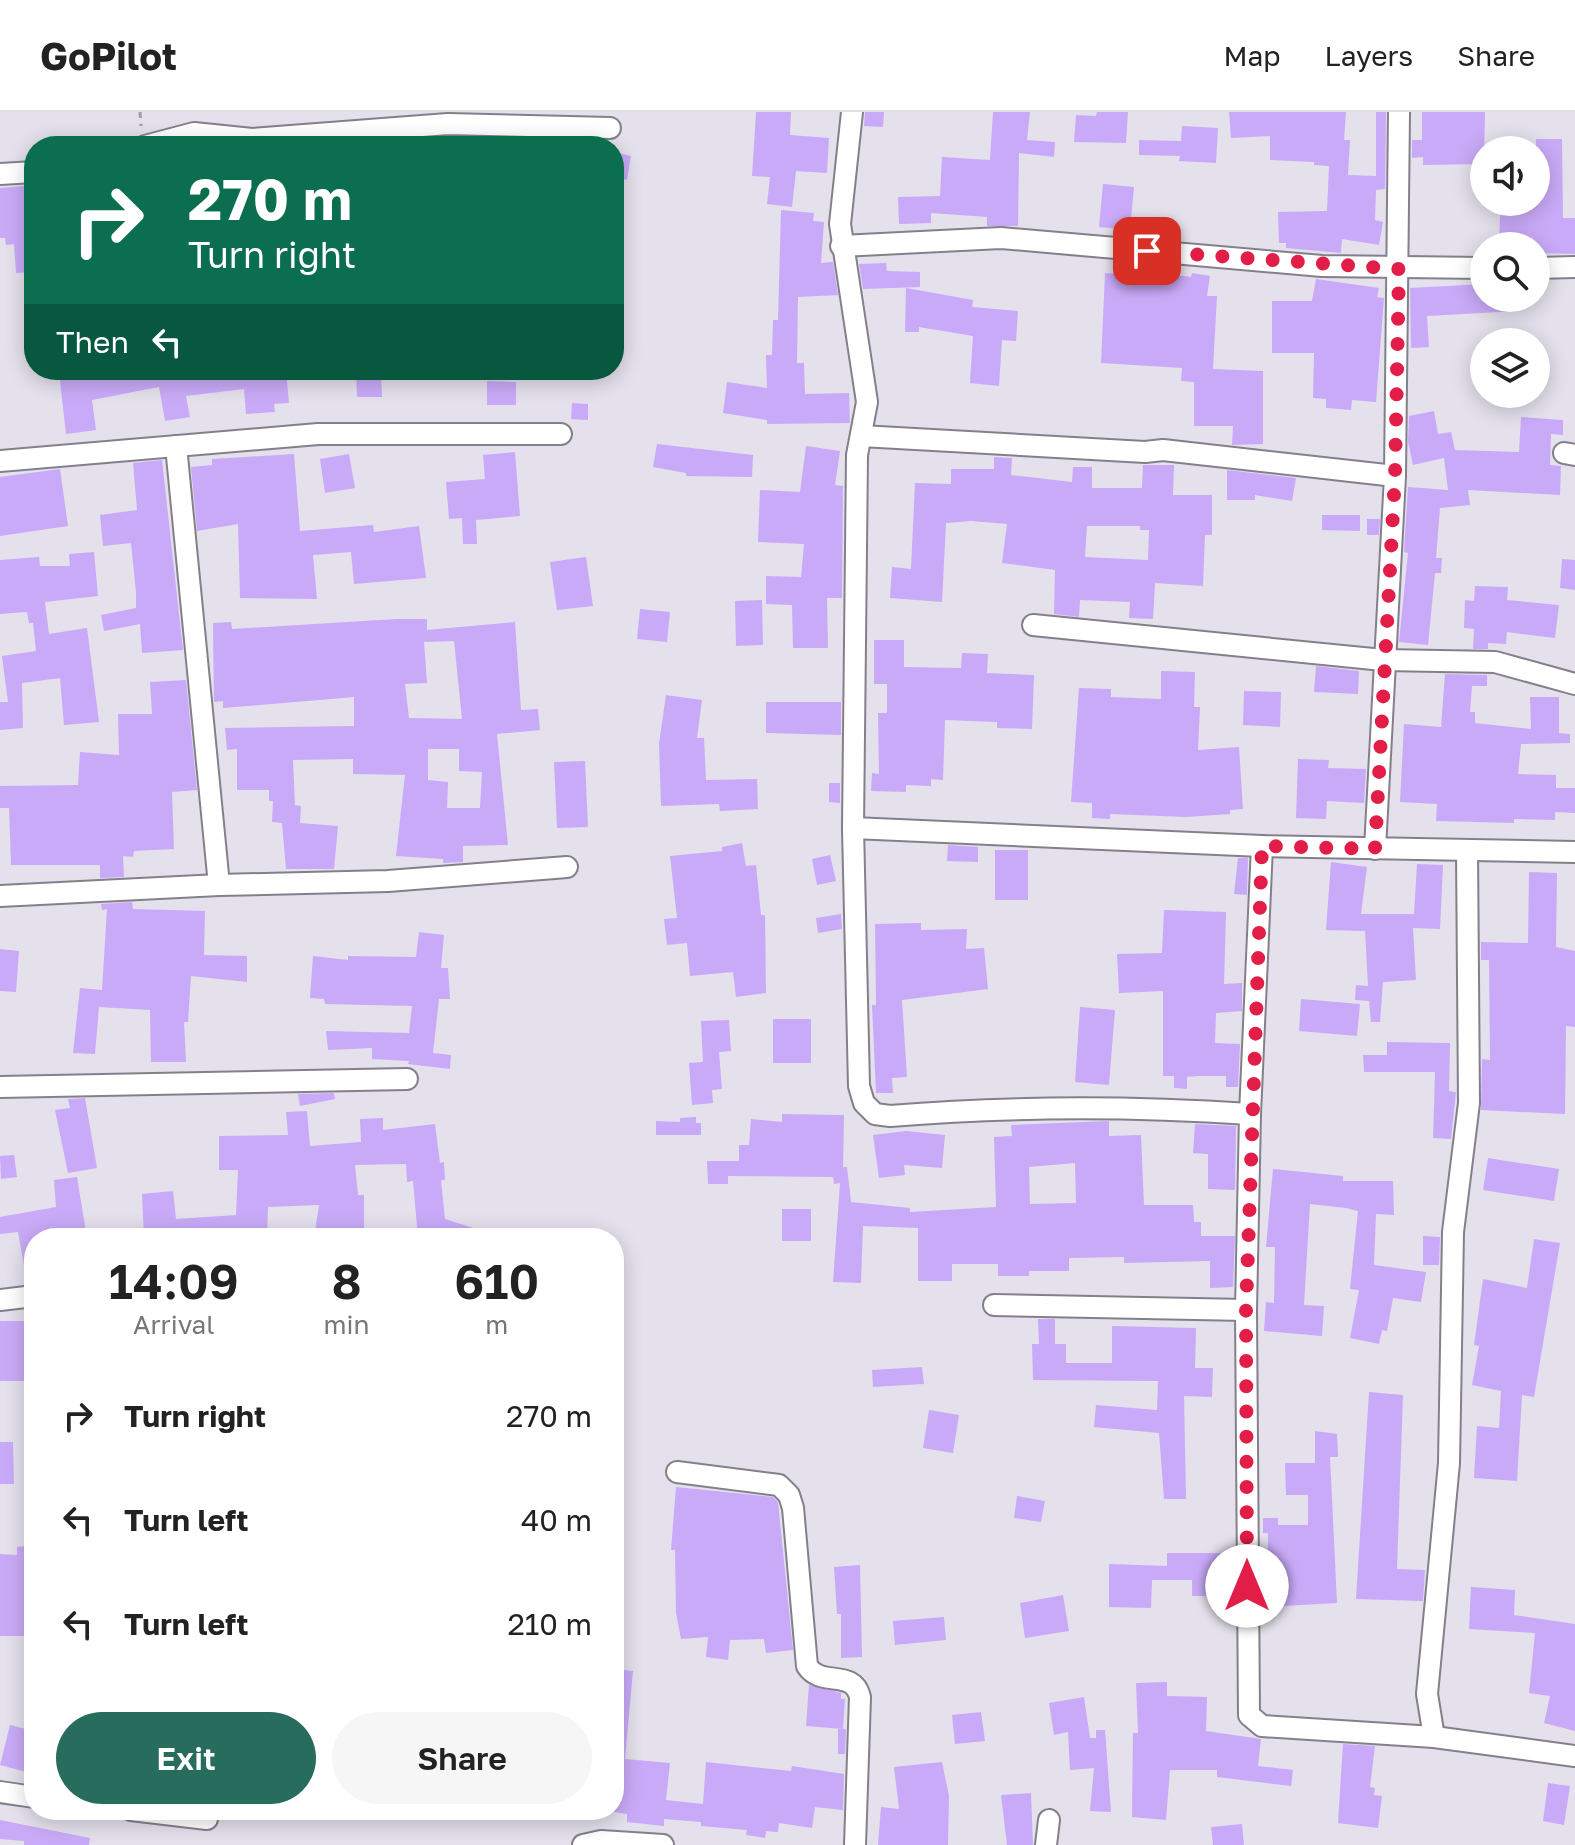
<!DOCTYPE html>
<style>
body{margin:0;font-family:"Golos Text",sans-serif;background:#f6f6f6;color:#222;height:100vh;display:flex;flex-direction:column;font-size:30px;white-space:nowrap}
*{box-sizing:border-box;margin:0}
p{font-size:26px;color:#767676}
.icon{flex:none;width:44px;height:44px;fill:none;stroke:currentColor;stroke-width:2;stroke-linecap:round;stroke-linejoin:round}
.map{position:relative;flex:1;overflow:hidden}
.side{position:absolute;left:24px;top:1116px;width:600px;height:592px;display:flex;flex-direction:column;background:#fff;border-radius:32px;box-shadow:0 4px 20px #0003}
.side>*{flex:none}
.top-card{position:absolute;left:24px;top:24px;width:600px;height:244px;border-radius:32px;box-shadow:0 4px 20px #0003;background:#0b6e4f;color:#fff;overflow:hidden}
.controls{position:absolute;left:1470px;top:24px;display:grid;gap:16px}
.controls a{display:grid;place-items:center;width:80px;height:80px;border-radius:50%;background:#fff;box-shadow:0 4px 20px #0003;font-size:40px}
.pin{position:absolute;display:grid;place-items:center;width:68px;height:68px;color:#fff;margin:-34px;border-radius:16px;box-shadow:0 4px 12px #0006}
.me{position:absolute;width:88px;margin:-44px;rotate:0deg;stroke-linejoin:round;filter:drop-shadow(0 0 6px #0008)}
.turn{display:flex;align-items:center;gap:28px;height:168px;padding:0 32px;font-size:36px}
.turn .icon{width:104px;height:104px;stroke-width:2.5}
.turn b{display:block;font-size:56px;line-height:68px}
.then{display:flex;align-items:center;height:76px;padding:0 32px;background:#0003;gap:16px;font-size:30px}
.eta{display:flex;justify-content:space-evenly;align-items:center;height:136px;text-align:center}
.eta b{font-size:48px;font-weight:600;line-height:56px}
.cta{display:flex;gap:16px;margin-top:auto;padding:16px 32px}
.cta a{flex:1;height:92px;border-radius:48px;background:#286c5e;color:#fff;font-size:32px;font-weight:600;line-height:92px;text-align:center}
.cta a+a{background:#f6f6f6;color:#222}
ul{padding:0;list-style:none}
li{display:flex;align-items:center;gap:24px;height:104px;padding:0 32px}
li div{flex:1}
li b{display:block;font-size:30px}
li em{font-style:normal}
header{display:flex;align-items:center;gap:48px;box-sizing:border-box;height:112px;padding:0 40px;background:#fff;border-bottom:2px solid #e0e0e0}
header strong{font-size:38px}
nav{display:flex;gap:44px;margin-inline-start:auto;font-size:28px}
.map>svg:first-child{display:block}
.building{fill:#c9aaf8;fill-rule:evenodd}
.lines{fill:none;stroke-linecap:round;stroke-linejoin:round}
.minor-casing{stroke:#84808a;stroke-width:24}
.path{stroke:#a09da6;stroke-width:3;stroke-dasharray:6 6;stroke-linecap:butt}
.minor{stroke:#fff;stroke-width:20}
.route{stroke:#e11d48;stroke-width:14;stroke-dasharray:0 25.2}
</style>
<header>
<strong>GoPilot</strong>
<nav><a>Map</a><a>Layers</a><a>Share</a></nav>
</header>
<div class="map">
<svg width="1575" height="1733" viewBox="0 0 1575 1733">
<rect width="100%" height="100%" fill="#e4e0ec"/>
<!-- building -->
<g class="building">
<path d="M756 0H791L790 23 829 26 827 61 796 59 792 95 767 92 770 65 752 64Z"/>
<path d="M865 0H884L883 15 864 14Z"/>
<path d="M993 0H1030L1027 28 1055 30 1054 45 1019 41 1018 114H987V105L931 101V111L899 112 898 85 940 84 942 45 990 48Z"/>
<path d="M1097 0H1128L1126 31 1074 30 1076 3 1096 4Z"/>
<path d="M1229 0H1346L1344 28H1350L1348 63 1376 64V0H1386L1385 77 1376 78 1375 108 1383 110 1379 133 1342 127 1341 141 1286 136V131H1279L1278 100 1327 99 1329 54 1314 53V50L1270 48V24L1231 26Z"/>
<path d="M1422 0H1485L1484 52 1423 53V45L1412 46V28H1422Z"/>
<path d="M1182 14 1218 16 1216 51 1179 49 1180 44 1139 43V28L1181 29Z"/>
<path d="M1536 27H1562L1563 106H1575V142L1536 141V134H1499L1500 103H1510V90H1536Z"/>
<path d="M614 40 631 44 627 68 614 65Z"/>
<path d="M1103 72 1134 75 1130 118 1099 115Z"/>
<path d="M24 74 29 134 34 133V160L16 161 14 132 6 133 5 126H0V76Z"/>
<path d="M781 98 814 101 813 109 824 110 821 151 833 150 838 183 798 185 797 251H804L805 282 849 281 850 311 767 312V308L723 301 727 270 767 276 766 243H772L773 208H778Z"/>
<path d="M886 151 887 159 920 160V175L863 177 859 152Z"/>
<path d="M1151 160 1191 165 1192 161 1210 164 1207 184H1217L1213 257 1263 259V332L1232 333 1233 314H1194V270L1181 269 1182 256 1101 251 1105 161 1150 165Z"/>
<path d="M1316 167 1379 176 1377 185 1384 186 1376 290 1352 288 1351 298 1326 296V287L1313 286 1314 241H1272V189H1312Z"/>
<path d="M1484 172V186H1518V199L1427 204 1429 235 1411 236 1410 176Z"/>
<path d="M906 176 973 188 972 195 1018 199 1016 229 1002 228 999 274 970 271 973 224 919 215V220H905Z"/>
<path d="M77 258H286L289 291 274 292 275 300 246 302 244 277 186 284 190 305 165 309 159 275 92 288 96 318 66 322 59 260Z"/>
<path d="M356 258H381L382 285H357Z"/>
<path d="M487 269 516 270V293H487Z"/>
<path d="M572 291 588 292V308L571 307Z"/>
<path d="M1434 299 1438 322 1451 320 1455 338 1519 340 1521 305 1563 308V323L1551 322 1550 353 1561 354 1560 383 1468 378 1470 393 1440 396 1436 446H1442L1441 461H1435L1428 533 1399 530 1408 441 1404 440 1408 375 1448 378 1444 346 1413 353 1408 330 1409 304Z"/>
<path d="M657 332 753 343 752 365 686 364V361L653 355Z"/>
<path d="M806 334 840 339 835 373 843 374 842 486H827L828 536H793L792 493 766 492V464L801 465 804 432 758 430 760 378 800 380Z"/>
<path d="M515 340 520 404 476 408 477 432H463L462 406 449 407 446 370 485 367 483 343Z"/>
<path d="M294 342 300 419 373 413 374 420 419 414 426 466 354 472 351 440 313 443 317 487 240 486 238 412 197 419 191 355 212 353V347Z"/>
<path d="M349 342 355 376 325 381 320 347Z"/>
<path d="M994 345 1012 346 1011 363 1072 370 1073 355H1092V376H1142L1143 353H1174L1173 383H1212V423H1205L1203 474 1155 471 1153 507 1129 506 1130 490 1080 488 1079 505 1054 502 1055 458 1002 451 1007 412 971 409 946 411 942 490 890 486 892 455 911 457 915 371 951 372V357H994ZM1087 414H1140V418H1149L1148 448 1085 445Z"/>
<path d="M162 348 183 538 142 541 140 512 104 519 101 503 136 496V480L131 431 103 434 100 403 137 398 133 351Z"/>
<path d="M60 357 68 414 0 424V365Z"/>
<path d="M1227 358 1296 366 1292 389 1255 383V388H1227Z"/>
<path d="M1322 403H1360V419L1322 418Z"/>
<path d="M1367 407H1380L1379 423H1367Z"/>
<path d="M94 440 98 484 45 490 49 522 87 516 99 610 64 613 60 566 22 571 23 616 0 618V590H8L2 544 36 539 33 511H29L27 500 0 502V448L39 445 40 454H70L69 442Z"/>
<path d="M586 445 593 494 557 498 550 450Z"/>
<path d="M1562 447 1575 448V478L1560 476Z"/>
<path d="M1475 474 1508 475 1507 488 1559 493 1555 526 1507 520 1506 532 1488 531V537H1473L1474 517 1464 516 1465 488 1474 489Z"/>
<path d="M762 488 763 533 736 534 735 489Z"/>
<path d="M640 497 670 500 667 530 637 527Z"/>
<path d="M396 507H427V518L515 510 521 598 538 597 540 618 497 622 508 733 463 734V750L443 751V747L396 744 405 663 353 662V647L293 648 295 693 301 694 300 711 338 714 334 757H286L282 711 272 710 273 689H269V678H237V637L227 638 225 616 354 614V585L223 596V589L214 590 213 511 231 510 232 517ZM454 529 462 607 409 606 405 572 427 571 424 530ZM428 637H459V659L482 660 480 696H447L448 670 428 668Z"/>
<path d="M874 528H904V555L961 556 962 541 988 542 987 561 1034 563 1032 617 997 616V610L945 608 943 668 931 667V674L906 673V680L871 679 872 661 879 662 878 601H887V572H874Z"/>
<path d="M1316 554 1359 559 1358 582 1314 580Z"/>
<path d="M1161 559 1195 560 1194 595H1200L1198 638 1239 635 1243 697 1230 698V702L1187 705 1110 702V707L1092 706V691L1071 690 1079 576 1111 577V585L1161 587Z"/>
<path d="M1445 562 1487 563V574H1472L1470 600H1475V611L1531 617 1530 585H1559V621L1570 622V631L1521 632 1518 662 1556 663V676H1575V701L1555 700V708L1514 707V711L1436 709 1437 692 1400 690 1404 612 1441 615Z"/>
<path d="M186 568 197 678 172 680 174 737 134 739 133 745 123 744 124 765 100 766V753H11L9 696H0V674L78 673 80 640 119 643 118 602H152L150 570Z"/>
<path d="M1244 579 1281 580 1280 615 1243 613Z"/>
<path d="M666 583 702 588 697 626H704L706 668 757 667 758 697 720 699 719 692 661 694 659 632Z"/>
<path d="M766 590H841V623L766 621Z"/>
<path d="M1298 647 1329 648 1328 656 1366 657 1364 691 1327 689 1326 707 1296 706Z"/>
<path d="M585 649 588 715 557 716 554 650Z"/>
<path d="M829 671H840V691L829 690Z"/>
<path d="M742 731 746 754 756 753 761 803H765L766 881 736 885 733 860 690 864 687 831 667 833 664 807 677 806 670 744 722 739V735Z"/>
<path d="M948 733 978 735V750L947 749Z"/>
<rect x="995" y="738" width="33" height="50"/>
<path d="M830 743 836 769 817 773 812 747Z"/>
<path d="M1238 746H1248L1247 783 1234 782Z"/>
<path d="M1331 750 1367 755 1361 802H1414L1417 752 1443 753 1440 817 1413 816 1416 868 1383 870 1380 910H1371L1369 889 1355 888 1356 873 1368 874 1365 819 1326 818Z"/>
<path d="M1529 760 1557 761 1556 835 1575 839V915L1566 914 1565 1002 1481 998 1482 947 1490 948 1489 848H1481V830L1528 831Z"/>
<path d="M132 790 133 797 205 799 204 843 247 844V870L191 864 188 910H184L186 950H151L150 898 99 895 95 942 73 941 80 876 102 878 107 797 102 798 101 792Z"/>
<path d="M1164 798 1226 800 1224 872 1242 871V899L1216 901 1215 931 1240 932 1238 975H1226V964H1198L1187 965V977L1174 976V964H1163V879L1119 881 1117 842 1162 841Z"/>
<path d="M841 802 842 817 818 821 816 806Z"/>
<path d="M921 811V818L967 817 966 837 984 836 988 877 902 888 907 965 892 966 893 981H876L872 893H876L875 812Z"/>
<path d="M419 820 444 823 441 856H448L450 887H439L433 941 451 943 450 957 408 952 409 949 372 947V936L328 938 326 919 409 921 412 894 325 892 324 887 310 886 313 844 348 848V844L416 845Z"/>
<path d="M0 837 19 839 16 880 0 879Z"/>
<path d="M1301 887 1360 892 1357 924 1299 919Z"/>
<path d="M1080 895 1115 898 1109 973 1075 970Z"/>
<rect x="773" y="907" width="38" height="44"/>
<path d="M729 908 731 939 719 940 722 977 712 978 713 991 692 993 689 951 703 950 701 909Z"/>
<path d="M1387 930 1450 931 1449 979 1456 980 1451 1027 1433 1026 1435 960H1364L1363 943H1387Z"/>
<path d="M334 981 335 987 300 994 298 982Z"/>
<path d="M85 986 97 1056 68 1061 55 998 70 996 68 987Z"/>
<path d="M307 999 310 1034 361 1030 360 1007 383 1006V1018L435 1012 440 1051 444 1050 445 1068H441L445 1107 495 1123V1126H418L413 1069 407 1070 406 1052 355 1053 358 1083H364V1126H314L319 1093 268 1095 267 1126H144L142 1082 173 1079 176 1107 236 1103 238 1058H219V1024L288 1023 286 1000Z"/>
<path d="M782 1002 844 1003 843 1055H847L851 1090 910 1096V1100L996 1095 994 1025 1012 1024 1011 1013 1109 1009V1024L1141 1023 1144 1093H1193L1194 1110H1201V1124H1235L1233 1175 1210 1176V1149L1124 1151V1145L1069 1146V1159H1029V1164H998V1152H952V1169H918V1116L863 1114 861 1171 833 1170 840 1071 834 1072 833 1065 728 1064V1072H708L707 1049H739V1033H749L751 1007 782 1010ZM1075 1051 1076 1091 1030 1092 1029 1055Z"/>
<path d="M696 1005V1011H701V1023H656V1009L680 1010V1006Z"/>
<path d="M1195 1012 1236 1014 1235 1078 1208 1077V1042L1193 1041Z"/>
<path d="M906 1019 945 1023 942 1056 904 1053 905 1063 879 1066 873 1023Z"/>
<path d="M14 1043 17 1065 1 1067 0 1044Z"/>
<path d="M1488 1046 1559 1057 1554 1089 1483 1078Z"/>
<path d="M1273 1057 1343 1064V1069H1393L1394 1103 1376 1102 1374 1153 1426 1160 1421 1190 1393 1186 1387 1219 1382 1218 1379 1232 1350 1226 1359 1178 1350 1177 1358 1099 1346 1096 1310 1092 1304 1193 1324 1194 1322 1224 1264 1219 1266 1190 1274 1191 1275 1135H1266Z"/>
<path d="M77 1065 87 1126H34V1165H26L18 1120 0 1122V1105L56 1095 54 1068Z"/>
<rect x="782" y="1097" width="29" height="32"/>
<path d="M1423 1124 1440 1125 1439 1153H1423Z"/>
<path d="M1534 1127 1560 1131 1534 1285 1522 1283 1517 1369 1474 1366 1477 1314 1499 1316 1501 1279 1472 1273 1479 1234 1474 1233 1483 1167 1527 1176Z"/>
<path d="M1038 1207H1055V1232H1066V1251H1112V1214L1196 1216 1195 1256H1213L1212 1285 1184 1284 1186 1387H1164L1159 1321 1094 1315 1096 1293 1157 1298 1158 1269 1033 1268 1032 1232H1039Z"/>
<path d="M0 1209H26L25 1269H0Z"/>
<path d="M922 1255 924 1272 873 1275 872 1258Z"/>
<path d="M1369 1280 1403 1283 1397 1457 1425 1458 1423 1489 1356 1487Z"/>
<path d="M929 1298 959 1303 953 1341 923 1336Z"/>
<path d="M1315 1319 1337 1322 1338 1345H1330L1337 1491 1267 1495 1268 1421H1263V1406H1278V1413H1308V1383H1286L1285 1351H1315Z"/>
<path d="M0 1330H13L14 1372H0Z"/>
<path d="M676 1375 773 1385 778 1390 793 1538 766 1541 764 1527 730 1528 728 1548 706 1545 708 1525 681 1527 676 1501 675 1438H671Z"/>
<path d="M1017 1384 1045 1389 1041 1410 1014 1406Z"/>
<path d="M34 1433V1524H0V1442L17 1443V1435Z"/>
<path d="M1167 1441H1220V1460H1228L1229 1484H1192V1468H1152L1151 1496 1109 1495V1452L1167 1454Z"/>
<path d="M860 1453 862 1545 841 1546V1502H837L834 1455Z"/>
<path d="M1471 1475 1515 1478 1514 1503 1575 1512V1619L1544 1611 1550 1584 1529 1581 1535 1521 1469 1517Z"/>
<path d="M1063 1483 1069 1519 1025 1526 1020 1491Z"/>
<path d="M944 1505 946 1528 895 1533 893 1509Z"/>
<path d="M614 1557 633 1559 625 1647 670 1651 666 1688 703 1692 706 1650 791 1659 792 1654 844 1662 843 1698 815 1695 812 1716 779 1711 778 1720 766 1719 765 1726 746 1723 747 1718 701 1714V1710L664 1707V1714L627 1710V1702L614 1700Z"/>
<path d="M1167 1570V1584L1207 1585 1206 1619 1261 1627 1258 1654 1293 1658 1291 1674 1217 1665V1658H1170L1166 1708 1132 1705 1133 1621H1138L1136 1571Z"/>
<path d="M809 1573 841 1581V1587H845L843 1617 806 1614Z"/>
<path d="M1084 1585 1090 1626H1096V1618H1105L1111 1700 1090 1699 1094 1656 1070 1658 1068 1620 1054 1623 1049 1591Z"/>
<path d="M981 1600 985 1629 955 1632 952 1603Z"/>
<path d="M10 1613 34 1619V1662L0 1653Z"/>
<path d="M838 1617H846L845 1642H838Z"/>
<path d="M1343 1632 1375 1634 1370 1675 1375 1676 1374 1683 1382 1684 1378 1716 1338 1711Z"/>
<path d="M942 1650 949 1684 948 1733H878L881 1695 899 1697 894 1655Z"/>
<path d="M1548 1671 1570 1674 1564 1713 1543 1709Z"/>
<path d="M1031 1681 1033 1733H1007L1001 1683Z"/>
<path d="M0 1708 90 1726 89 1733H24V1729L0 1727Z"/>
<path d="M1242 1712 1244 1733H1213L1211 1715Z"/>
</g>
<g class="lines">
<defs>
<g id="minor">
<path d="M852 0 840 112 867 290 857 343 853 716 859 974 864 991 875 1002 890 1004C1012 994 1128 994 1250 1002"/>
<path d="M145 34 194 21 252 27 448 12 610 16"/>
<path d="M0 62 34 60"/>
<path d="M841 134 1001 126 1322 154 1484 156"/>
<path d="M1536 156 1575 155"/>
<path d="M861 324 1145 340 1163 338 1395 364"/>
<path d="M176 334 219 773"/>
<path d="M1564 341 1575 343"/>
<path d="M0 349 318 322H561"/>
<path d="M1033 513 1383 548 1495 550 1575 572"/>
<path d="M853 716 1262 734 1575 740"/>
<path d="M1262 734 1250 1002 1246 1198 1249 1603 1262 1614 1434 1625 1575 1644"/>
<path d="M1375 737 1395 364 1399 0"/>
<path d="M0 784 219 773 388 769 567 755"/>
<path d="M0 975 407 967"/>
<path d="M0 1188 34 1184"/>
<path d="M994 1193 1246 1198"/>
<path d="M677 1360 779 1373 789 1383 793 1396 807 1554C821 1576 853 1556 860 1585L855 1733"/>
<path d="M1434 1625 1427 1582 1449 1351 1453 1120 1469 991 1467 738"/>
<path d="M0 1680 34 1685"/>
<path d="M131 1698 207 1707"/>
<path d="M583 1733 601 1729 663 1733"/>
<path d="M1046 1733 1049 1708"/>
</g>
</defs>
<!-- minor casing -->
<use href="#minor" class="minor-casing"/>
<!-- path -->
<path class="path" d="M140 0 141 14"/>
<!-- minor -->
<use href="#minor" class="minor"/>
</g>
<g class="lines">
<!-- route -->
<path class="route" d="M1147 139 1399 157 1395 364 1375 737 1262 734 1246 1198 1247 1474"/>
</g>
</svg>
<div class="controls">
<a><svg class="icon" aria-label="sound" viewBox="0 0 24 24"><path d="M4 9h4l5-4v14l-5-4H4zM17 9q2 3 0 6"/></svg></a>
<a><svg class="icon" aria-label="search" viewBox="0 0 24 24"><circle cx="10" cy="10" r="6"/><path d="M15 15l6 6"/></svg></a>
<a><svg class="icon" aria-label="layers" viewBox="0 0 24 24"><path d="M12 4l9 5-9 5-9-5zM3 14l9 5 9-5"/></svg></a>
</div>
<div class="pin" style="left:1147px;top:139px;background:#d93025"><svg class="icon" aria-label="arrive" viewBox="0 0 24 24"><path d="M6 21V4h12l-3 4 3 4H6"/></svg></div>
<svg class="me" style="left:1247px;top:1474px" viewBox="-20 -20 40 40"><circle r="19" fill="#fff"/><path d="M0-13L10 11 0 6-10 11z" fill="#e11d48"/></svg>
<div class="top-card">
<div class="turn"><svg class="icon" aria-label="right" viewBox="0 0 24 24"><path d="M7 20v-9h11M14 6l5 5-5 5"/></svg><div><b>270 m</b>Turn right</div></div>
<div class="then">Then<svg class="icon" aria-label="left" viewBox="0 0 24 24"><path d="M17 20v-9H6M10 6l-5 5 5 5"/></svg></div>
</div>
<section class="side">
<div class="eta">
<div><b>14:09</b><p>Arrival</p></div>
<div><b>8</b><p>min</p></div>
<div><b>610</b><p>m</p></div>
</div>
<ul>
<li><svg class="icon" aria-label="right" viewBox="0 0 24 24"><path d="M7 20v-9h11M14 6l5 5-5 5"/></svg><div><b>Turn right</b></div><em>270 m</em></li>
<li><svg class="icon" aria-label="left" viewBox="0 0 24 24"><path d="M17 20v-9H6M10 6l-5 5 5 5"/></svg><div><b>Turn left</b></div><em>40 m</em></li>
<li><svg class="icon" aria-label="left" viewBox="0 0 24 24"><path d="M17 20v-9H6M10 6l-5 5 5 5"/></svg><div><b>Turn left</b></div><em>210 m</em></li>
</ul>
<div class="cta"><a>Exit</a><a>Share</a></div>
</section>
</div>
